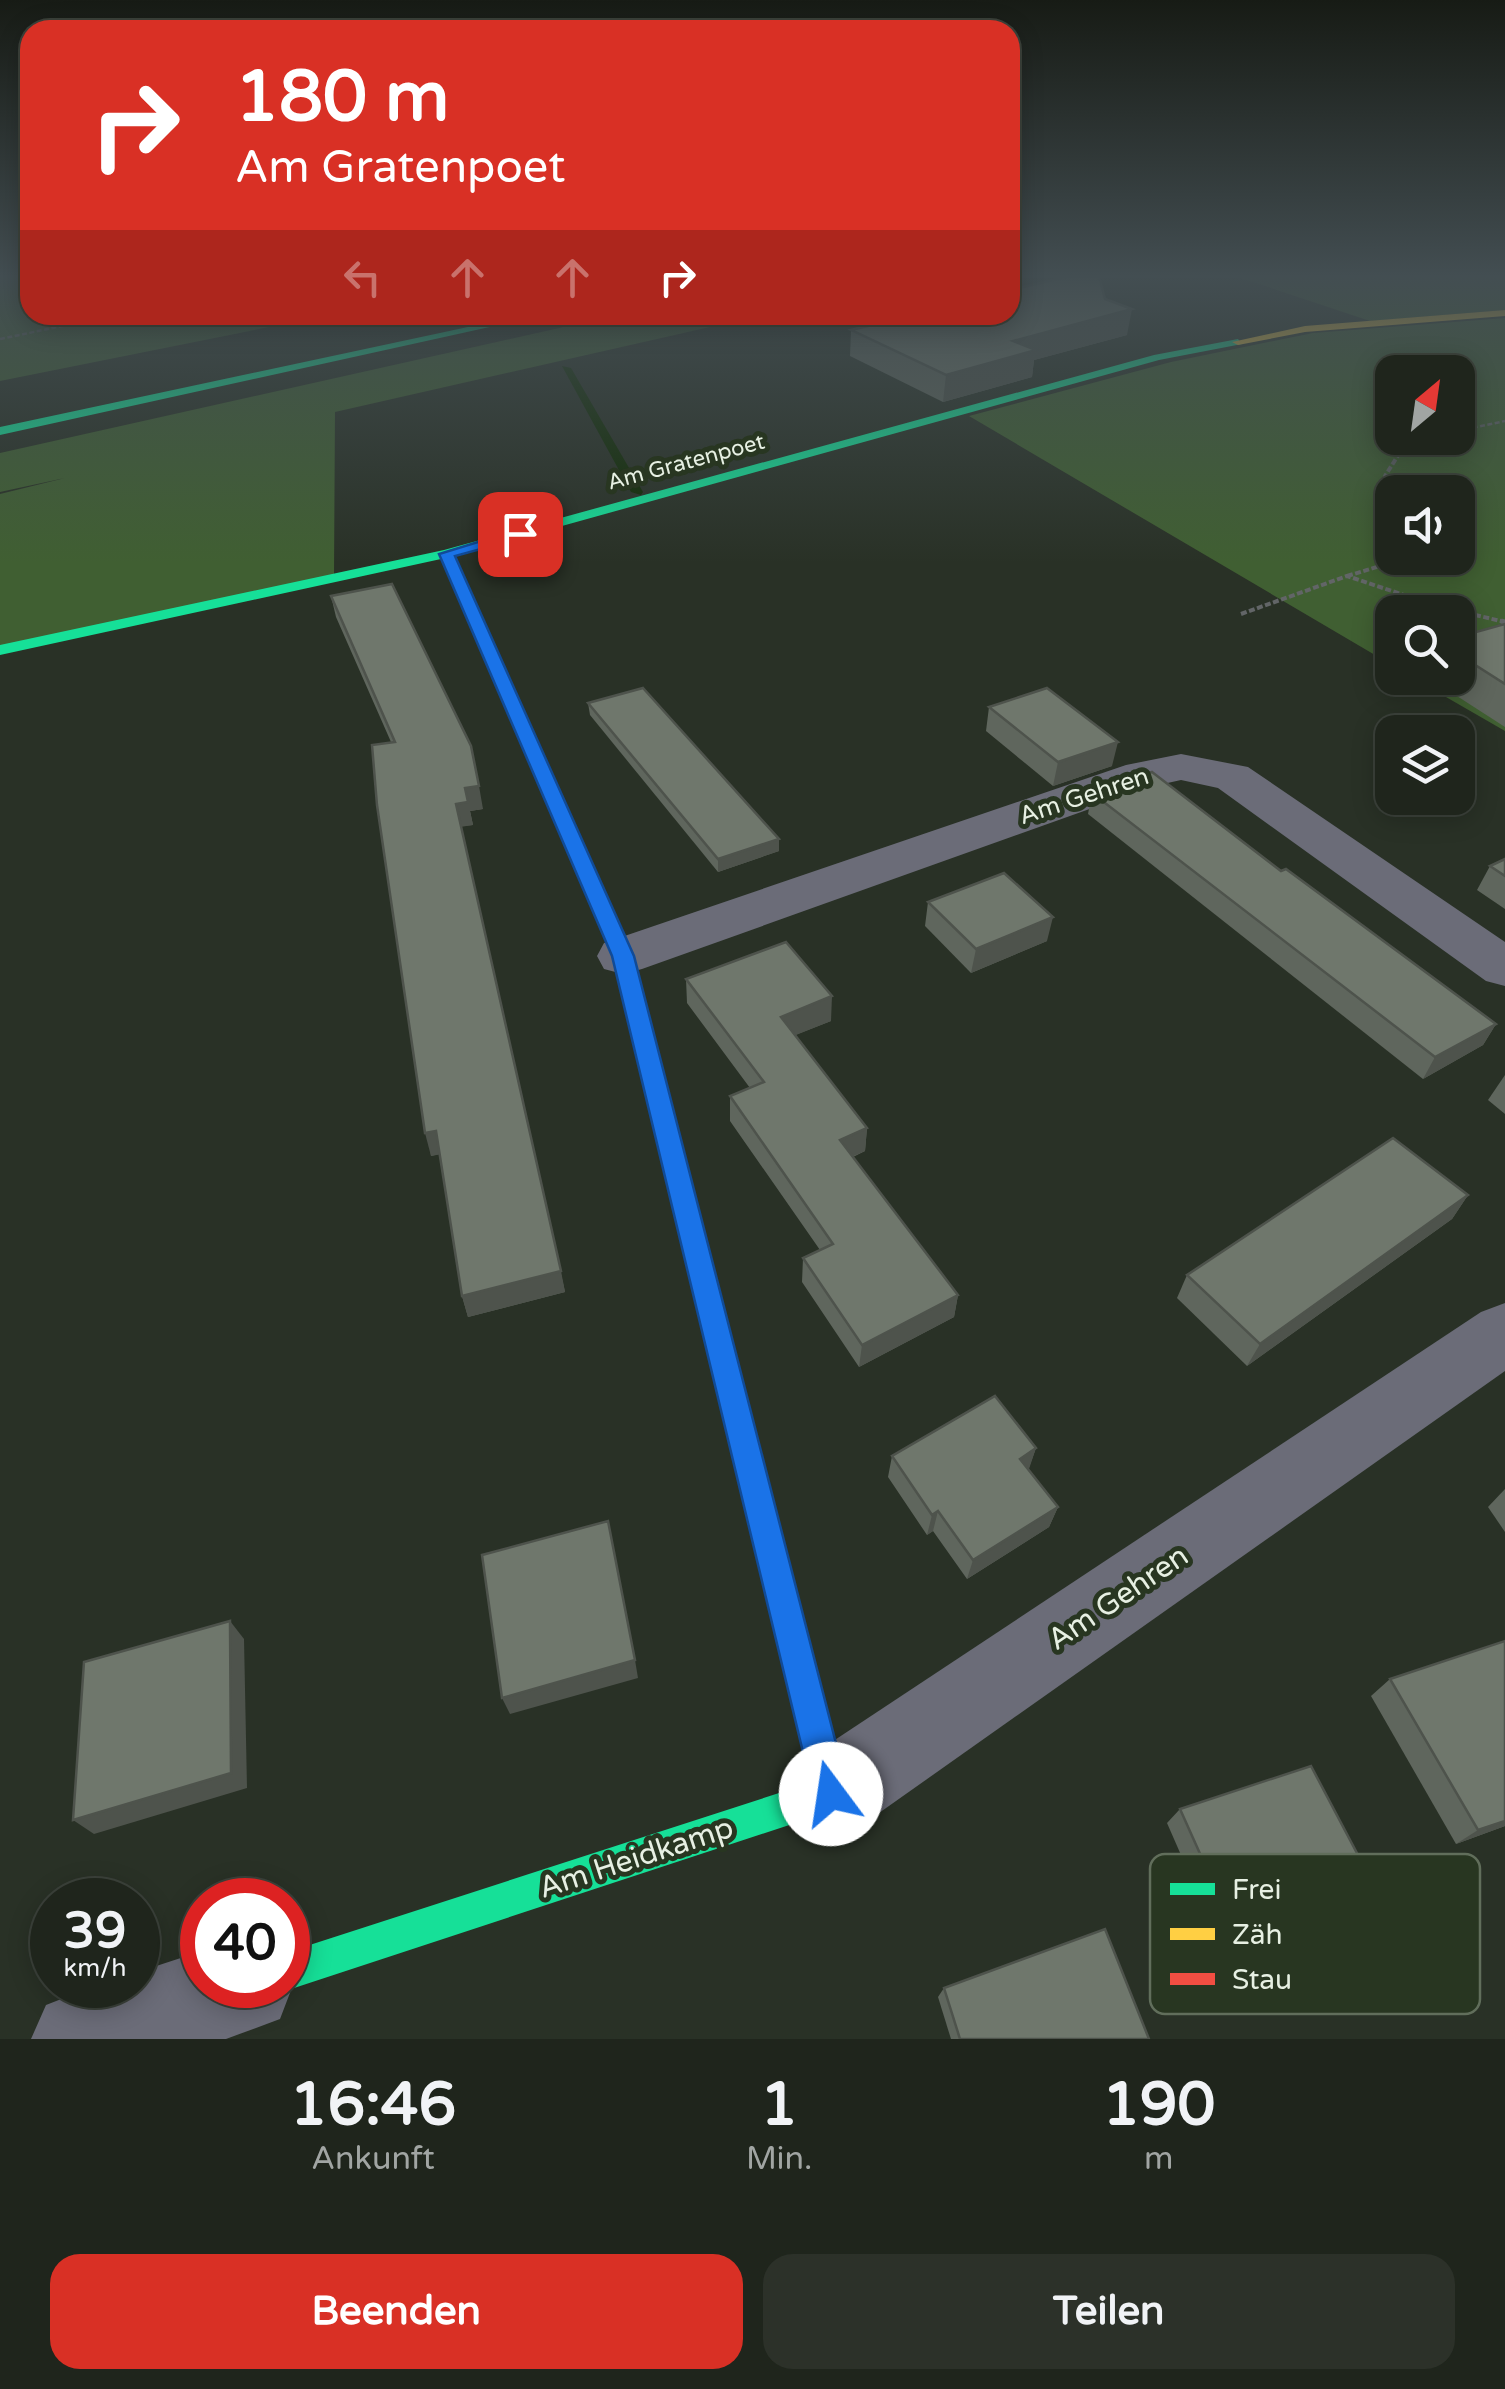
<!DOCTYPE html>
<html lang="de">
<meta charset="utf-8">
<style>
body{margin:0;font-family:"Varela Round",sans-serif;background:#2c3129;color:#f1f3f6;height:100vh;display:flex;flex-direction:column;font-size:38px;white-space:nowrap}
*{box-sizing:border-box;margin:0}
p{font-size:32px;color:#a1a5a3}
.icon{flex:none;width:55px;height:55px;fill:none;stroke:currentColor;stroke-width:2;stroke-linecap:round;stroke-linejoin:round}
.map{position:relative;height:2039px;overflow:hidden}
.drawer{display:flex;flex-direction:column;background:#1f251c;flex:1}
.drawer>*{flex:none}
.guide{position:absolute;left:20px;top:20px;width:1000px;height:305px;border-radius:30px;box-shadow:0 5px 25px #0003,0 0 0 2px #3c423b;background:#d93025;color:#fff;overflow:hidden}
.needle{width:65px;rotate:29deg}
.tools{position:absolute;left:1375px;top:355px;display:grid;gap:20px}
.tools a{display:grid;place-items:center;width:100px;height:100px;border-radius:20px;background:#1f251c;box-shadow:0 5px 25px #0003,0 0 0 2px #3c423b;font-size:50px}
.speed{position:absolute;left:30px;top:1878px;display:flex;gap:20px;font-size:50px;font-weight:700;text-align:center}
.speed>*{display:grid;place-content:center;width:130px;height:130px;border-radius:50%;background:#1f251c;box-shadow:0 5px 25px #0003,0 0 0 2px #3c423b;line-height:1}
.speed small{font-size:25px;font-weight:400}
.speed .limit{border:15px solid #d22;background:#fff;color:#111}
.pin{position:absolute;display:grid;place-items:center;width:85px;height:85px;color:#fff;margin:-42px;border-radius:20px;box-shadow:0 5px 15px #0006}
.me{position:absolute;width:110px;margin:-55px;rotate:346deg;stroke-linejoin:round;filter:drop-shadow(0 0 8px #0008)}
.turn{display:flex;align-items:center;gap:35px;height:210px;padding:0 50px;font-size:45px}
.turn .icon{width:130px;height:130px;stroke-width:2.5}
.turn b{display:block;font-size:70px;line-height:85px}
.lanes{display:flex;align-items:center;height:95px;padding:0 50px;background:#0003;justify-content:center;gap:50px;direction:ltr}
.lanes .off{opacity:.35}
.eta{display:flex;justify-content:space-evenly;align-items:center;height:170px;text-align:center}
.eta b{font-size:60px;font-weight:700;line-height:70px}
.cta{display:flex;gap:20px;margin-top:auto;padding:20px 50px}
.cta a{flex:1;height:115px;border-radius:30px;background:#d93025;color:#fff;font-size:40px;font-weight:700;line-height:115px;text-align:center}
.cta a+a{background:#2c3129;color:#f1f3f6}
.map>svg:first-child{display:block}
.green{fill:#405f32;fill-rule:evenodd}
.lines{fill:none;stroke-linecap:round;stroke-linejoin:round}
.stream{fill:#102b03;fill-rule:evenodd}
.path-far2{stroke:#626567;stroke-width:2.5;stroke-dasharray:5 2.5;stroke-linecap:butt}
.path-far1{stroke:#626567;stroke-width:4;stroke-dasharray:6 2.5;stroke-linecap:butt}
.path{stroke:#626567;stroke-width:5;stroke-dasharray:8 4;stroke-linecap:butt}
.street{fill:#6b6c78;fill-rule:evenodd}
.fast{fill:#16e098;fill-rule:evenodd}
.slow{fill:#ffcf43;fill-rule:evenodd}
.jam{fill:#f24e42;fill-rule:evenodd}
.wall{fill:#5f665d}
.shaded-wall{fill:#4e534c}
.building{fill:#6f776c;stroke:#4e534c;stroke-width:2.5}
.route{fill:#1a73e8;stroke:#114b97;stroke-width:2.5}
.labels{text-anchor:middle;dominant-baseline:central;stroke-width:10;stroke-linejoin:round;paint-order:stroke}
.far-street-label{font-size:22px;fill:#e7f0e3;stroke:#283621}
.street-label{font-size:25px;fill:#e7f0e3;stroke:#283621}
.near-street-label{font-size:30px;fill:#e7f0e3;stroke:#283621}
.key{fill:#283621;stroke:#616e5b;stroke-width:2.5}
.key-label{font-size:28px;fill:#e7f0e3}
</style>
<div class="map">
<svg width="1505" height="2039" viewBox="0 0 1505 2039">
<rect width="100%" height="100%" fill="#293126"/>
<!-- green -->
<g class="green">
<path d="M0 277H30V315H329L0 381Z"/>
<path d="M1238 277H1505V310L1370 321Z"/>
<path d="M617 315H763L335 412 334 577 0 650V494L65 478 0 492V453Z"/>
<path d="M1505 318V731L1413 678H1458V612H1392V665L969 416 1171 362 1313 333ZM1392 372H1458V438H1392ZM1392 492H1458V558H1392Z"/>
</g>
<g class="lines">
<!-- stream -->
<path class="stream" d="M562 366 571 368 643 492 641 495 631 492Z"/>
<!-- path-far2 -->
<g class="path-far2">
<path d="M0 339 115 315"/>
<path d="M1458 431 1505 421"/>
</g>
<!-- path-far1 -->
<g class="path-far1">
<path d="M1458 431 1469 429"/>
<path d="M1409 492 1385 476 1399 454 1440 438"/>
<path d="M1458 527V536"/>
<path d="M1347 576 1407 558"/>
<path d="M1241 614 1347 576 1437 606 1505 622"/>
</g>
<!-- path -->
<path class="path" d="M1501 621 1505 622"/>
<!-- street -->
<g class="street">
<path d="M1181 754 1248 767 1505 942V986L1486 981 1218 788 1181 780 1154 786 642 969 623 974 604 969 597 956 604 943 1126 765Z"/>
<path d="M1505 1303V1371L862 1825 831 1838 800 1825 787 1794 800 1763 1481 1312Z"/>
<path d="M202 1951V1985H288V1971L293 1985 280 2019 226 2039H31L46 2005 97 1985H138V1972Z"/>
</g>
<!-- fast -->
<g class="fast">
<path d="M524 315H544L0 435V427Z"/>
<path d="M1238 339 1242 344 1159 360 454 556 634 956 707 1242 703 1250 694 1253 685 1250 681 1242 612 956 441 559 0 655V645L444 550 1154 355Z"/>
<path d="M798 1645 810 1650 815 1662 849 1794 844 1807 288 1990 275 1985H288V1952L810 1783 781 1662 786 1650Z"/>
</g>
<!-- slow -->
<path class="slow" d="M1505 310V316L1305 332 1238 345 1232 342 1305 326Z"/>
<!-- jam -->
<path class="jam" d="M694 1231 703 1234 707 1242 815 1662 810 1674 798 1679 786 1674 781 1662 681 1242 685 1234Z"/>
</g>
<!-- wall -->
<g class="wall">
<path d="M1105 299 1127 335 1034 360 1032 377 943 402 850 356 851 330Z"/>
<path d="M331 596 483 809 470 811 473 825 461 826 565 1292 468 1317 462 1296 439 1154 431 1156 391 742 336 617Z"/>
<path d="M1505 624V727L1429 678H1458V637Z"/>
<path d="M588 703 779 839V851L718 872 590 715Z"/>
<path d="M989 707 1112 766 1053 786 986 731Z"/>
<path d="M1092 793 1281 871 1496 1024 1483 1045 1423 1079 1088 814Z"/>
<path d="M1505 859V909L1477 890 1490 866Z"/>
<path d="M928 902 1047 941 971 973 925 926Z"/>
<path d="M686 979 831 1021 795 1035 867 1128 865 1151 853 1157 958 1295 954 1317 859 1367 802 1282 803 1258 820 1250 730 1121V1096L750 1088 687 1003Z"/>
<path d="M1505 1075V1114L1488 1100Z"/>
<path d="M1468 1195 1452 1219 1247 1366 1177 1298 1187 1275Z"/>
<path d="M1036 1448 1028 1470 1058 1507 1049 1527 967 1579 933 1531 927 1535 888 1477 892 1456Z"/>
<path d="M1505 1489V1532L1488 1507Z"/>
<path d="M1505 1641V1826L1456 1844 1371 1696 1390 1679Z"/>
<path d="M1180 1809 1397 1929 1376 1939 1240 1990 1167 1823Z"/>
<path d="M944 1988 1149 2039H951L938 1997Z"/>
</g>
<!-- shaded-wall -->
<g class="shaded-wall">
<path d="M1132 309 1127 335 1034 360 1032 377 943 402 946 375 1013 341Z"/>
<path d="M1118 742 1112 766 1053 786 1058 762Z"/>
<path d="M479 786 483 809 470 811 473 825 460 827 456 804 465 788Z"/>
<path d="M779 839V851L718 872V859Z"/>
<path d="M1053 917 1047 941 971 973 976 949Z"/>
<path d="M832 996 831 1021 781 1041V1017Z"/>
<path d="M1496 1024 1483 1045 1423 1079 1435 1057Z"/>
<path d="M867 1128 865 1151 838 1163 840 1140Z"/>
<path d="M436 1131 442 1154 431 1156 425 1133Z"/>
<path d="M1468 1195 1452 1219 1247 1366 1260 1344Z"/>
<path d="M561 1271 565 1292 468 1317 462 1296Z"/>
<path d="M958 1295 954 1317 859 1367 862 1345Z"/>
<path d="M1036 1448 1029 1469 1013 1479 1020 1459Z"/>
<path d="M1058 1507 1049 1527 967 1579 973 1560Z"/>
<path d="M938 1511 933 1531 927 1535 932 1515Z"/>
<path d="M230 1621 244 1639 247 1788 94 1834 73 1820Z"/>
<path d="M635 1660 638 1678 510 1714 502 1698Z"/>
<path d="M1505 1821V1826L1456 1844 1478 1830Z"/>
<path d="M1397 1929 1376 1939 1240 1990 1257 1981Z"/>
</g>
<!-- building -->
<g class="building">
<path d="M1067 277H1099L1105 299 1132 309 1013 341 1036 350 946 375 851 330 914 315H1010V290Z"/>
<path d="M392 584 471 746 479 786 465 788 468 802 456 804 561 1271 462 1296 436 1131 425 1133 377 805 372 745 395 742 331 596Z"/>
<path d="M1505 624V684L1458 654V637Z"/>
<path d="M643 688 779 839 718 859 588 703Z"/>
<path d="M1047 688 1118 742 1058 762 989 707Z"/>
<path d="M1152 772 1281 871 1286 869 1496 1024 1435 1057 1092 793Z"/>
<path d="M1505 859V876L1490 866Z"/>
<path d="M1004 873 1053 917 976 949 928 902Z"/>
<path d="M786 942 832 996 781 1017 867 1128 840 1140 958 1295 862 1345 803 1258 833 1244 730 1096 764 1082 686 979Z"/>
<path d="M1393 1138 1468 1195 1260 1344 1187 1275Z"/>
<path d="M995 1396 1036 1448 1020 1459 1058 1507 973 1560 938 1511 932 1515 892 1456Z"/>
<path d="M608 1521 635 1660 502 1698 482 1555Z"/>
<path d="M230 1621 231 1773 73 1820 84 1662Z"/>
<path d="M1505 1641V1821L1478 1830 1390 1679Z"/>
<path d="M1311 1766 1397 1929 1257 1981 1180 1809Z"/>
<path d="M1105 1929 1149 2039H960L944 1988Z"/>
</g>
<!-- sky -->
<linearGradient id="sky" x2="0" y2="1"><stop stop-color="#171b15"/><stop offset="0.49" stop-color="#434e52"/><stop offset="1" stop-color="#434e52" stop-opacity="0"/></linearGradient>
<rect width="1505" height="563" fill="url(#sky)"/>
<!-- route -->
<path class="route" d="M520 529 525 537 455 556 634 956 849 1794 843 1807 831 1812 818 1807 813 1794 612 956 439 554Z"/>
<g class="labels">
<!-- far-street labels -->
<g class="far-street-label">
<text transform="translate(686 462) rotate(-15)">Am Gratenpoet</text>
</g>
<!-- street labels -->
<g class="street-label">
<text transform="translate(1084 796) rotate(-18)">Am Gehren</text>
</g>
<!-- near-street labels -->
<g class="near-street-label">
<text transform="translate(1118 1598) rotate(-34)">Am Gehren</text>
<text transform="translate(636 1858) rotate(-18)">Am Heidkamp</text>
</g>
</g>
<!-- legend -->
<rect x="1150" y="1854" width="330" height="160" rx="15" class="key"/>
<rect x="1170" y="1883" width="45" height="12" fill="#16e098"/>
<rect x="1170" y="1928" width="45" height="12" fill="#ffcf43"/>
<rect x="1170" y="1973" width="45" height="12" fill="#f24e42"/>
<g class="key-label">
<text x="1232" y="1899">Frei</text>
<text x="1232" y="1944">Zäh</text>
<text x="1232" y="1989">Stau</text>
</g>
</svg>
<div class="tools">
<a><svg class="needle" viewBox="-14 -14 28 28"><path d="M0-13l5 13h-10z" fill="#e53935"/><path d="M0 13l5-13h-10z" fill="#a1a5a3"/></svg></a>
<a><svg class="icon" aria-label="sound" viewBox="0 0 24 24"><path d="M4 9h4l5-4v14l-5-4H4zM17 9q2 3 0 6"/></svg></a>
<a><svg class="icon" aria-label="search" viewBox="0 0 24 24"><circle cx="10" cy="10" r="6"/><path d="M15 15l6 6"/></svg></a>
<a><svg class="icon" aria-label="layers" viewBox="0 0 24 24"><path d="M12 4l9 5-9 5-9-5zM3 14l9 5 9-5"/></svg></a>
</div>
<div class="speed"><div>39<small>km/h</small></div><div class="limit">40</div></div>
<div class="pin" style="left:520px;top:534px;background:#d93025"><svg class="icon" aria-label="arrive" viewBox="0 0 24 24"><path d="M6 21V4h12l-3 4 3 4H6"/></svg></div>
<svg class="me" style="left:831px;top:1794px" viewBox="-20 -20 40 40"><circle r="19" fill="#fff"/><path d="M0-13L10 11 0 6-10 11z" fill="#1a73e8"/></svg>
<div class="guide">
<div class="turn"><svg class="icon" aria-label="right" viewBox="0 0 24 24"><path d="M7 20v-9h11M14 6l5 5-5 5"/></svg><div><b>180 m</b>Am Gratenpoet</div></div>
<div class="lanes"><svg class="icon off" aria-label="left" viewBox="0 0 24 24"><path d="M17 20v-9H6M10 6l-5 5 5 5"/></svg><svg class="icon off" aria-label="ahead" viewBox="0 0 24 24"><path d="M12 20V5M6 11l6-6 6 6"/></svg><svg class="icon off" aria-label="ahead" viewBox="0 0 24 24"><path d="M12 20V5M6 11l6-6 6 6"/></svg><svg class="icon" aria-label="right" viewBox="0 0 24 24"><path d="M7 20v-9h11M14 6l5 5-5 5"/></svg></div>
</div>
</div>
<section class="drawer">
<div class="eta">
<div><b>16:46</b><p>Ankunft</p></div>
<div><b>1</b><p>Min.</p></div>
<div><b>190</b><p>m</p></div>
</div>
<div class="cta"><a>Beenden</a><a>Teilen</a></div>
</section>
